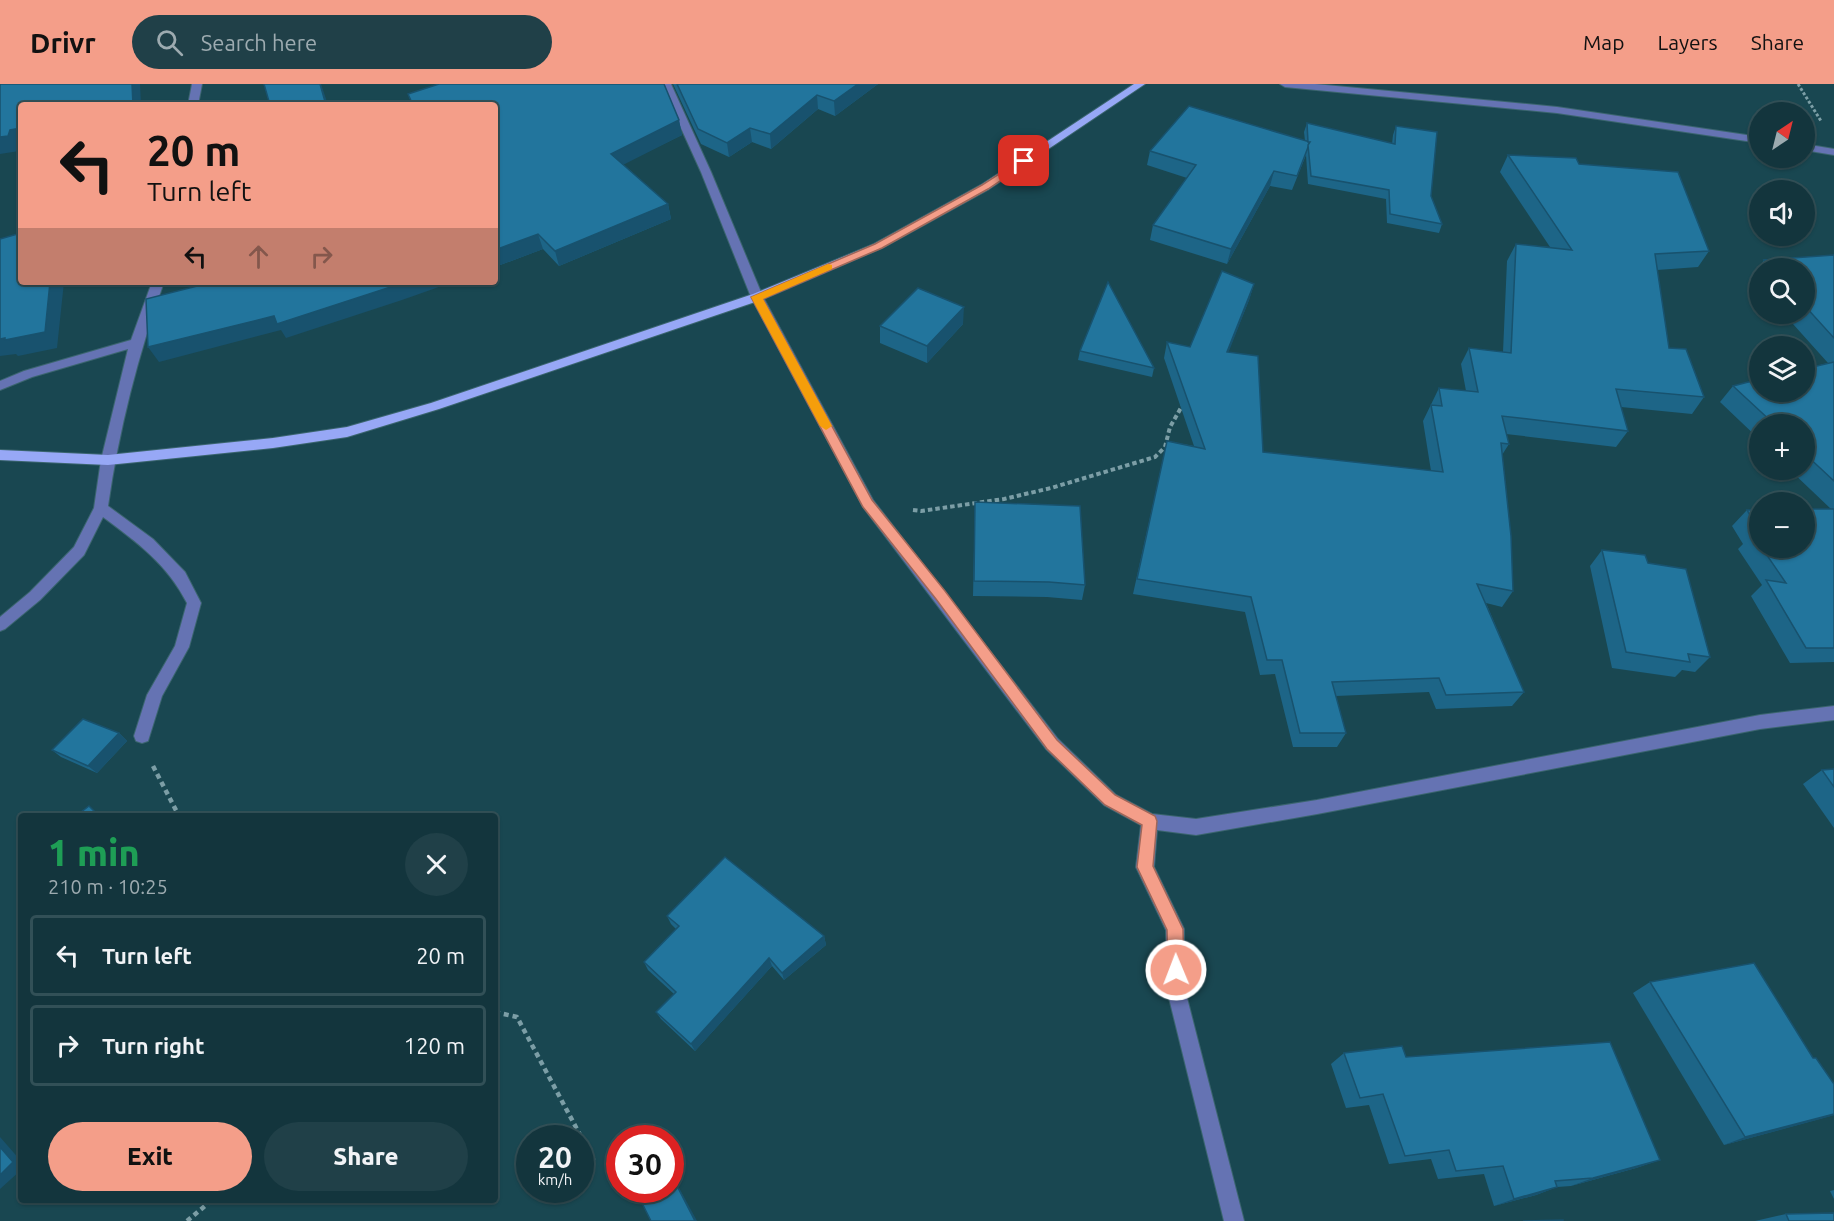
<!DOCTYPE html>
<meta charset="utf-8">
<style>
body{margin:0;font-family:Ubuntu,sans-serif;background:#204048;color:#f1f3f6;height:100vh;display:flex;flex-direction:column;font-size:22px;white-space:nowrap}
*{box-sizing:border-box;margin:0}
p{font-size:20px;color:#9dabb0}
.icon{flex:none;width:33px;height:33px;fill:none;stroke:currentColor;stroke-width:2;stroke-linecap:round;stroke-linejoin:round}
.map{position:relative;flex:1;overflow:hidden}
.drawer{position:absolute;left:18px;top:729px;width:480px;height:390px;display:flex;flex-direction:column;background:#13353d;border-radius:6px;box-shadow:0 2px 4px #0004,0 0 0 2px #325057}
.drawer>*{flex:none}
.banner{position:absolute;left:18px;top:18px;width:480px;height:183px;border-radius:6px;box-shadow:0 2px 4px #0004,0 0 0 2px #325057;background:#f49e89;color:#111;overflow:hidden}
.needle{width:39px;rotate:35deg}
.tools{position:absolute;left:1749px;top:18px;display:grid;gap:12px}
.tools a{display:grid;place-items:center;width:66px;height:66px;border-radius:50%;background:#13353d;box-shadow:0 2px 4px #0004,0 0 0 2px #325057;font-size:30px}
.speed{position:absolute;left:516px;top:1041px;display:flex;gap:12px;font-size:30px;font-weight:700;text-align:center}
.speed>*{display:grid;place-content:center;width:78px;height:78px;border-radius:50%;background:#13353d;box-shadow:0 2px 4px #0004,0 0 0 2px #325057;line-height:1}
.speed small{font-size:15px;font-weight:400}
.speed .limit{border:9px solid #d22;background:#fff;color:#111}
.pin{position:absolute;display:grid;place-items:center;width:51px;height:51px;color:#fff;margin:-26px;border-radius:12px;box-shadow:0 3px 9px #0006}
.me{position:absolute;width:66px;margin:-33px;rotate:359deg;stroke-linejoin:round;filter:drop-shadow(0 0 4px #0008)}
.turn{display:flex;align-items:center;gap:21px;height:126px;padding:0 30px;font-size:27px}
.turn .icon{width:78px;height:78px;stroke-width:2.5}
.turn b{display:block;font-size:42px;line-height:51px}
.lanes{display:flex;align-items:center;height:57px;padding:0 30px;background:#0003;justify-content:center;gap:30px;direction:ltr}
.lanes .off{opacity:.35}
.round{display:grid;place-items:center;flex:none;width:63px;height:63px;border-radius:32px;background:#204048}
.head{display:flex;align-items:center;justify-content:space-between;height:102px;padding:0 30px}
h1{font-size:36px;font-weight:800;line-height:45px;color:#1e9e55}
.primary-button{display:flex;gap:12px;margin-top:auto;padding:12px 30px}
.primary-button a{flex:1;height:69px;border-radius:36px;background:#f49e89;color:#111;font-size:24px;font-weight:800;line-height:69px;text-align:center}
.primary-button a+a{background:#204048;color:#f1f3f6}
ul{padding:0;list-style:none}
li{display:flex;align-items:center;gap:18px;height:81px;margin:0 12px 9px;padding:0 18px;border:3px solid #325057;border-radius:6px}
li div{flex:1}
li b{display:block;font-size:22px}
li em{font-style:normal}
header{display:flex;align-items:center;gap:36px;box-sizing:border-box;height:84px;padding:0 30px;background:#f49e89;color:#111}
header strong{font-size:28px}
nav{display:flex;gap:33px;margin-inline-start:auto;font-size:21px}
.search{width:420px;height:54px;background:#204048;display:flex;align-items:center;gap:15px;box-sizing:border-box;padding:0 21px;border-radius:33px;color:#9dabb0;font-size:22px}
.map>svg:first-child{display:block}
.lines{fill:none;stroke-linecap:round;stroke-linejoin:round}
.minor-casing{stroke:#3b656f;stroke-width:2}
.major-casing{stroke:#3b656f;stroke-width:2}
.path-far2{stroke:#7c9ea6;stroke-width:3;stroke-dasharray:3 2;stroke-linecap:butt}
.path-far1{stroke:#7c9ea6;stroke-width:4;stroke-dasharray:4.5 3;stroke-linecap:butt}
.path{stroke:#7c9ea6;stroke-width:4.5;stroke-dasharray:5 4;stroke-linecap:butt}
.minor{fill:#6573b3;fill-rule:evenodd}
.major{fill:#97a8f6;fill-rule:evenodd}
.wall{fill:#1d6587}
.shaded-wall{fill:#18526e}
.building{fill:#22759d;stroke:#18526e;stroke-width:1.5}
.route{fill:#f49e89;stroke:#9f6759;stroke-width:1.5}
.slow{fill:#f59e0b}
</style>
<header>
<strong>Drivr</strong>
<div class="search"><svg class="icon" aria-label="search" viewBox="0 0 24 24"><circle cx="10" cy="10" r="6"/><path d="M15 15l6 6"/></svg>Search here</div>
<nav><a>Map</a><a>Layers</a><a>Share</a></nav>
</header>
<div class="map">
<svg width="1834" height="1137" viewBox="0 0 1834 1137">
<rect width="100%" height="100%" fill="#194751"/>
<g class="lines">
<defs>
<g id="minor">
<path d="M192 0H202L198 21H188Z"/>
<path d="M661 0H671L711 88 763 213 873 416 1058 655 1116 711 1152 730 1196 735 1317 716 1760 631 1834 622V636L1760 645 1317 730 1196 751 1157 746 1154 783 1184 845 1185 906 1244 1137H1224L1167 906 1166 846 1136 783 1141 741 1104 721 1046 665 863 423 751 213 701 88Z"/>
<path d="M1280 0H1315L1557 23 1760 53V59L1557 29 1285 3Z"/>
<path d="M1804 60 1834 65V71L1804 66Z"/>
<path d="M152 198H164C138 271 119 345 108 422L153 455 185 488 201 519 189 563 162 612 148 657 142 659 136 657 134 652 147 611 175 562 187 519C167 480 138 459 103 433L84 471 40 516 5 545 0 547V533L30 508 74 463 94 424 101 376 128 265 32 293 0 306V297L24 287 131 256Z"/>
</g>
<path id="major" d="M1134 0H1145L989 105 882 164 761 216 439 325 347 353 273 364 108 381 0 376V366L108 371 273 354 347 343 431 319 753 210 874 160 981 101Z"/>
</defs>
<!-- minor casing -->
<use href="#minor" class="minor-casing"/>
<!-- major casing -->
<use href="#major" class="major-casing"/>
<!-- path-far2 -->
<path class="path-far2" d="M1798 0 1821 37"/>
<!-- path-far1 -->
<path class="path-far1" d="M913 426 921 427 1004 415 1051 404 1155 373 1165 363 1170 343 1182 322"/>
<!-- path -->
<g class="path">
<path d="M153 682 179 732"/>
<path d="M495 928 517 933 594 1077"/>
<path d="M187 1137 212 1116"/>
</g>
<!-- minor -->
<use href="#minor" class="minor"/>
<!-- major -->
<use href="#major" class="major"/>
</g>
<!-- wall -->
<g class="wall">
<path d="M439 0H664L679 36 682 51 623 80 668 120 671 135 559 182 543 165 495 183V21H412L408 10Z"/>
<path d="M673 0H878L835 32 818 25 771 65 752 58 729 73 701 60Z"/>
<path d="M1307 39 1392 60 1393 51 1396 42 1431 112 1442 140 1439 149 1387 139 1386 115 1308 100 1306 71 1292 106 1270 102 1227 180 1150 156 1153 141 1187 94 1147 81 1150 67 1305 57 1304 48Z"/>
<path d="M1508 71 1579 80 1709 167 1698 183 1657 186 1669 264 1704 313 1692 330 1621 323 1628 347 1616 363 1506 350 1509 360 1502 371 1513 507 1502 523 1486 519 1524 608 1512 622 1436 625 1429 608 1336 612 1346 649 1337 663H1293L1275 590 1260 591 1245 528 1133 510 1167 357 1194 362 1164 274 1167 258 1190 263 1254 200 1249 216 1228 268 1263 368 1431 387 1423 337 1439 304 1466 307 1461 280 1469 264 1503 268 1507 177 1516 160 1550 163 1500 88Z"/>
<path d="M1834 171V578L1790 579 1751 512 1762 501 1738 465 1743 460 1732 442 1747 426H1760V464H1804L1831 425 1790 386H1804V340H1760V356L1720 318 1733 302 1828 279 1784 230H1804V184H1760V202L1752 193 1764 176Z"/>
<path d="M963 240 927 279 880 259V242Z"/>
<path d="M1080 267 1154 284 1152 293 1078 276Z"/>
<path d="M975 418 1085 501 1082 516 1047 513 973 512Z"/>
<path d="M1602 466 1648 479 1710 573 1695 588 1682 586 1675 593 1612 584 1590 482Z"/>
<path d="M119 649 127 657 97 689 61 673 52 666Z"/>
<path d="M1834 685V744L1803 700 1822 686Z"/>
<path d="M667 832 824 852 826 861 784 896 772 882 695 967 661 935 656 928 674 910 648 886 644 878 676 845 671 840Z"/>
<path d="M1650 898 1834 1000V1031L1724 1061 1633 909Z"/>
<path d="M1344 969 1406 973 1660 1076 1636 1084 1571 1102 1557 1103 1536 1111 1494 1122 1484 1090 1438 1095 1431 1075 1389 1080 1369 1021 1346 1024 1331 980Z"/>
<path d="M1834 1106V1115L1830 1107Z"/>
<path d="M1786 1130 1834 1137H1755Z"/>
</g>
<!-- shaded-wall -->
<g class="shaded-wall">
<path d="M132 0H140L141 21H133Z"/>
<path d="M320 0H321L328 21H326Z"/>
<path d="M858 0H878L835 32 834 17Z"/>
<path d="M817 11 818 25 771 65 770 50Z"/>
<path d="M679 36 682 51 615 85 611 70Z"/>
<path d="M21 44V61L19 67 0 70V53L10 46Z"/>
<path d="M750 44 752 58 729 73 727 59Z"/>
<path d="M1274 87 1270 102 1227 180 1231 165Z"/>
<path d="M668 120 671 135 559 182 555 167Z"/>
<path d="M538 150 543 165 495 183V166Z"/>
<path d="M50 198H64L57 264 18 272 16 270 0 272V255Z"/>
<path d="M406 198H453L402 216 286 254 281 246 159 278 148 263Z"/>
<path d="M1254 200 1249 216 1222 285 1227 268Z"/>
<path d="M964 223 963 240 927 279V262Z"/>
<path d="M119 649 127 657 97 689 88 682Z"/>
<path d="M824 852 826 861 784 896 782 889Z"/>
<path d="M769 874 772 882 695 967 691 960Z"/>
<path d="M1834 1030V1031L1828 1033 1724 1061 1745 1053Z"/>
<path d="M0 1053 21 1077V1086L0 1105Z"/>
<path d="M1660 1076 1636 1084 1571 1102 1593 1094Z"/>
<path d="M675 1098 678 1102 697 1137H695Z"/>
<path d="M1557 1103 1536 1111 1494 1122 1514 1115Z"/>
</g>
<!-- building -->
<g class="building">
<path d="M0 0H132L133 21H21V44L10 46 8 52 0 53Z"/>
<path d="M264 0H320L326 21H270Z"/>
<path d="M439 0H664L679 36 611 70 668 120 555 167 538 150 495 166V21H413L408 10Z"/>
<path d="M677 0H858L834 17 817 11 770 50 750 44 727 59 698 45Z"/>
<path d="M1189 22 1310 58 1297 92 1274 87 1231 165 1153 141 1196 81 1150 67Z"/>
<path d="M1307 39 1395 60 1396 42 1437 48 1431 112 1442 140 1390 130 1389 106 1311 92 1308 61 1310 58H1308Z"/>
<path d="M1508 71 1576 74 1579 80 1678 88 1709 167 1655 170 1669 264 1686 265 1704 313 1616 305 1628 347 1502 332 1509 360 1501 359 1511 452 1513 507 1477 500 1524 608 1446 611 1439 594 1332 598 1346 649H1300L1282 576H1267L1251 513 1137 495 1167 357 1205 365 1167 258 1190 263 1222 187 1254 200 1227 268 1258 272 1263 368 1443 388 1431 321 1442 322 1439 304 1478 308 1469 264 1511 269 1516 160 1572 166Z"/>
<path d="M21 149V198H50L45 248 5 256V254L0 255V155Z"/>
<path d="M1834 171V254L1804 221V184H1771L1764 176Z"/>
<path d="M213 198H406L277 240 274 232 148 263 146 215Z"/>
<path d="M1108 198 1154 284 1080 267Z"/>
<path d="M918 204 964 223 927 262 880 242Z"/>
<path d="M1834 278V397L1804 369V340H1774L1733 302 1760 295V308H1804V285Z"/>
<path d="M975 418 1080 422 1085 501 1049 498 974 497Z"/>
<path d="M1804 425H1834V564H1806L1766 496 1786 499 1762 464H1804Z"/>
<path d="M1747 426H1760V448Z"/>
<path d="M1753 449H1760V459Z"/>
<path d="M1602 466 1645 471 1648 479 1686 485 1710 573 1688 570 1690 578 1626 568Z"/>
<path d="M83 635 119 649 88 682 52 666Z"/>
<path d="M1834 685V703L1822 686Z"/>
<path d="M89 722 99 732H76Z"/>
<path d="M725 773 824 852 782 889 769 874 691 960 656 928 676 908 644 878 679 842 667 832Z"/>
<path d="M1754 879 1813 974H1816L1834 1000V1030L1745 1053 1650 898Z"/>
<path d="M1610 958 1660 1076 1593 1094 1555 1097 1557 1103 1514 1115 1503 1082 1456 1087 1449 1066 1405 1072 1383 1010 1360 1014 1344 969 1402 962 1406 973Z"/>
<path d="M0 1063 13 1078 0 1091Z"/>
<path d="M675 1098 695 1137H651L643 1121 665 1106H670V1102Z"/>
<path d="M1834 1129V1137H1789L1786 1130Z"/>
<path d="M1563 1136V1137H1523Z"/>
</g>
<!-- route -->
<path class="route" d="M1024 74 1027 75V79L988 105 882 164 763 215 872 416 945 507 1057 656 1115 711 1155 732 1157 737 1153 782 1183 845 1184 886 1182 892 1176 894 1170 892 1168 886 1167 846 1137 783 1142 741 1105 721 1047 665 936 515 863 423 751 213 875 160 982 101Z"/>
<!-- slow -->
<path class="slow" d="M828 180 832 181V185L763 215 832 342 826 346 820 342 751 213Z"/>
</svg>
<div class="tools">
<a><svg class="needle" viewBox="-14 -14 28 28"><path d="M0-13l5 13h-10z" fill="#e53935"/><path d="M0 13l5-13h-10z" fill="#9dabb0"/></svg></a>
<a><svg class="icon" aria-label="sound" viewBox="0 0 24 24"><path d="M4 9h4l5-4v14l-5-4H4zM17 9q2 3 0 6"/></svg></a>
<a><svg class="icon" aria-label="search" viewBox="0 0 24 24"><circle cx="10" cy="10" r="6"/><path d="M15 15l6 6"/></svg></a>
<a><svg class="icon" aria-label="layers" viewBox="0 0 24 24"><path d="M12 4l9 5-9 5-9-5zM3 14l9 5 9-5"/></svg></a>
<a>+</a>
<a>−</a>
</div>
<div class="speed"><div>20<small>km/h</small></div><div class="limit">30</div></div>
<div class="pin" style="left:1024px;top:77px;background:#d93025"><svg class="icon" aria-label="arrive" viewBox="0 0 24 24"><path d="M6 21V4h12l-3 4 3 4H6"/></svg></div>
<svg class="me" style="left:1176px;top:886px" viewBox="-20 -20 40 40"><circle r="17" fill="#f49e89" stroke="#fff" stroke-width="3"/><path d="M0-11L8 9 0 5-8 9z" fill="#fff"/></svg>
<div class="banner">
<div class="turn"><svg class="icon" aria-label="left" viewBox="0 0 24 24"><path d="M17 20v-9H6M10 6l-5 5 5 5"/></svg><div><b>20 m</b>Turn left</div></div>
<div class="lanes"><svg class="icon" aria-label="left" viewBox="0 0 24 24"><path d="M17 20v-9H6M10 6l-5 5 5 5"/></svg><svg class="icon off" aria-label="ahead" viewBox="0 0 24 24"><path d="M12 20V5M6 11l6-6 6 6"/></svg><svg class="icon off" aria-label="right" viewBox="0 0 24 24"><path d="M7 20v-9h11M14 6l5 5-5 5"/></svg></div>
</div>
<section class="drawer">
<div class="head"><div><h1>1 min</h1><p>210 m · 10:25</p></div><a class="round"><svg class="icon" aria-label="close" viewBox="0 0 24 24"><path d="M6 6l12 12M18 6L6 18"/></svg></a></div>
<ul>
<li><svg class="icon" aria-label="left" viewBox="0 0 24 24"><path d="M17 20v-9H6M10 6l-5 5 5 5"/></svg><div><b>Turn left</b></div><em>20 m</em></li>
<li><svg class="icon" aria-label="right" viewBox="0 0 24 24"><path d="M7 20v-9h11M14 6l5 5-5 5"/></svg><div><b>Turn right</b></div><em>120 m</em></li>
</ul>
<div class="primary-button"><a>Exit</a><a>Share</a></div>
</section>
</div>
